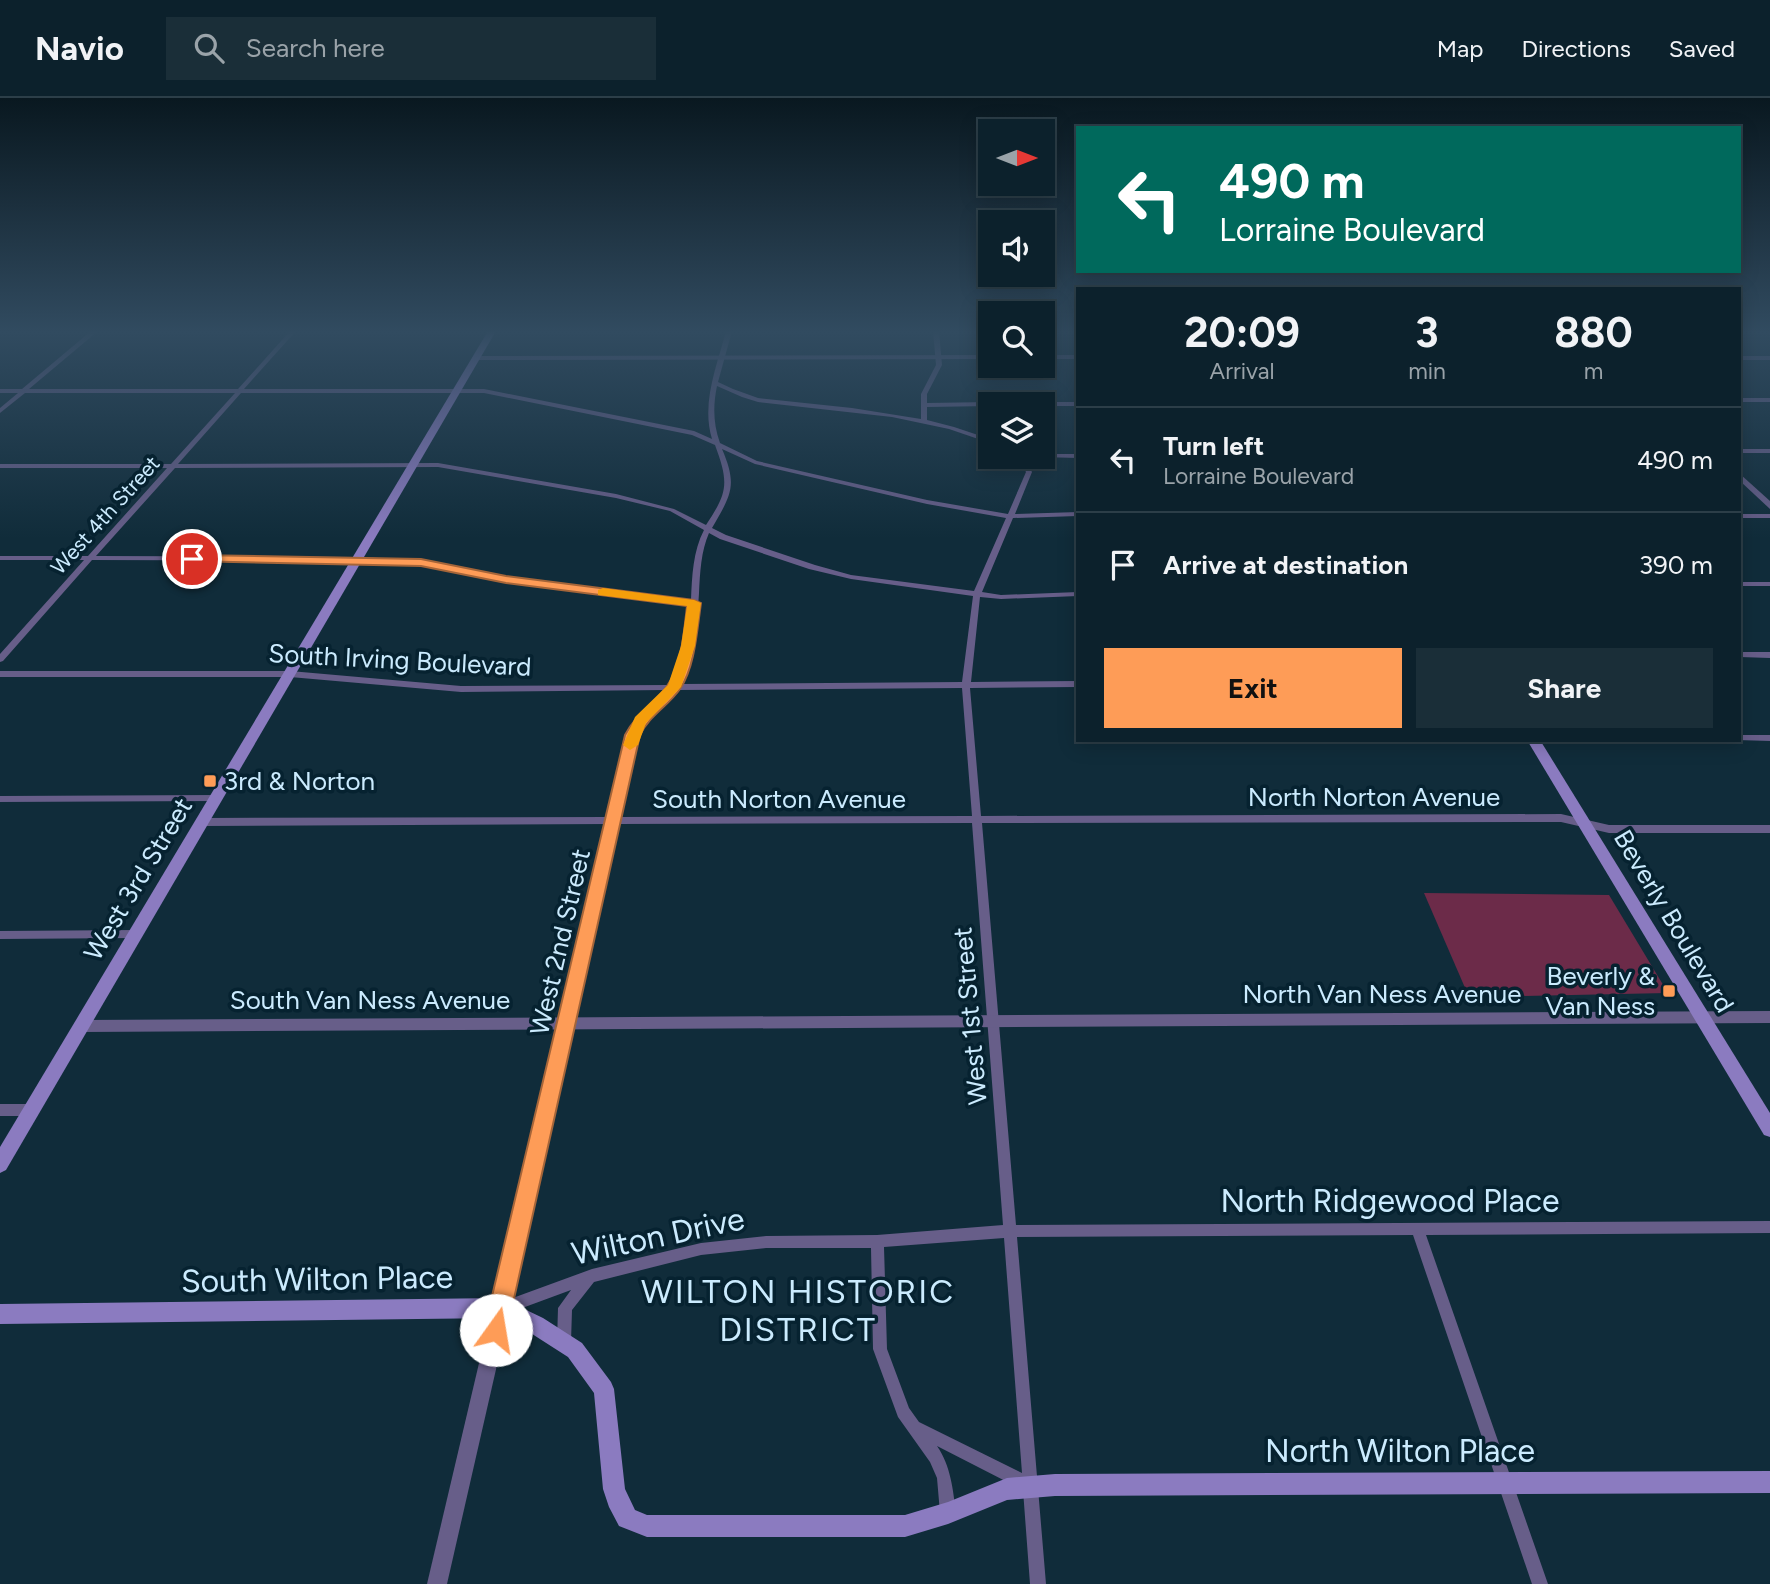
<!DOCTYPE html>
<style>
body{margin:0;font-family:Figtree,sans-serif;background:#1a2e38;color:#f1f3f6;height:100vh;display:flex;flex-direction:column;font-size:26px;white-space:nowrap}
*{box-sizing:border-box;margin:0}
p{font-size:23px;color:#9aa3a9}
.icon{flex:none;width:38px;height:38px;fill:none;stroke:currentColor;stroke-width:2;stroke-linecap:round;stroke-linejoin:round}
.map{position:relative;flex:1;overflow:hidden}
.side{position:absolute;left:1076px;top:189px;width:665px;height:455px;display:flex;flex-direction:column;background:#0c212c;border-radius:0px;box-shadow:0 4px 18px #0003,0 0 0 2px #2c3e48}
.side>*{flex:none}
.guide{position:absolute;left:1076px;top:28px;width:665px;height:147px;border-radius:0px;box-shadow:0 4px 18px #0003,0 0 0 2px #2c3e48;background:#00695c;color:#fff;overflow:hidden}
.needle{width:46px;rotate:90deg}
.fabs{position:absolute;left:978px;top:21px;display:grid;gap:14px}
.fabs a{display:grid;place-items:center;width:77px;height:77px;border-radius:0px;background:#0c212c;box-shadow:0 4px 18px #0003,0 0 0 2px #2c3e48;font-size:35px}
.pin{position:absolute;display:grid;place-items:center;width:60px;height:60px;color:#fff;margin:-30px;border:4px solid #fff;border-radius:50%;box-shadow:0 2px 7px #0007}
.me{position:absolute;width:77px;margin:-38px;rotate:13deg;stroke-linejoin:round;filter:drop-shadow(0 0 5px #0008)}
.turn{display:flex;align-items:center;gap:24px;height:147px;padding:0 28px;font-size:32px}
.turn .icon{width:91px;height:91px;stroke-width:2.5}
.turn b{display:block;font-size:49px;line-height:60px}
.eta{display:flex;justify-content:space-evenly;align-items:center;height:119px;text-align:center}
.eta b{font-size:42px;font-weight:700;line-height:49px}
.cta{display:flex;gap:14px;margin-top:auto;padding:14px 28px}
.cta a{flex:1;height:80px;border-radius:0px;background:#fe9c57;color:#111;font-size:28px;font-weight:700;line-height:80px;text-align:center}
.cta a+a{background:#1a2e38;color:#f1f3f6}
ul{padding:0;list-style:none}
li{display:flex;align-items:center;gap:21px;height:105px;padding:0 28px;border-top:2px solid #2c3e48}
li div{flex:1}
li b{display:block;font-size:26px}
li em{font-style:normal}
header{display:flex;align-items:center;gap:42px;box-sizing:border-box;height:98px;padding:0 35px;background:#0c212c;border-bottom:2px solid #2c3e48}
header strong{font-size:33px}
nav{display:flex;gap:38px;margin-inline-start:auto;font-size:24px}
.search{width:490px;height:63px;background:#1a2e38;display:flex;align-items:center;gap:18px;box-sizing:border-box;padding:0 24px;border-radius:0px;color:#9aa3a9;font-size:26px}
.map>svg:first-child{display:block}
.green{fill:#6c2b49}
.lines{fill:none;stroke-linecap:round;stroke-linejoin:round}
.minor{fill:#675e89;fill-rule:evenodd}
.tertiary{fill:#675e89;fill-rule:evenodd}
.secondary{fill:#8b7bc0;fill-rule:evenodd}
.route{fill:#fe9c57;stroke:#a56539;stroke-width:2}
.slow{fill:#f59e0b}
.poi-dot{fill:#fe9c57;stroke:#062230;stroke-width:2.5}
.labels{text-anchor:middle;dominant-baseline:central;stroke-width:7;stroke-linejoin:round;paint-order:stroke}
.far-street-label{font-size:21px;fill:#cbebfe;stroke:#062230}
.street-label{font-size:26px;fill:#cbebfe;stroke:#062230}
.poi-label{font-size:26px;fill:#cbebfe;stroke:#062230;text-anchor:start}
.near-street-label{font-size:32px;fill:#cbebfe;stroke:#062230}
.near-neighbourhood-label{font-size:33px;letter-spacing:2px;fill:#cbebfe;stroke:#062230}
</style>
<header>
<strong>Navio</strong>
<div class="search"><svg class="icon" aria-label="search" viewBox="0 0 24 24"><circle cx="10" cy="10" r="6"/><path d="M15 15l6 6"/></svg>Search here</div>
<nav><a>Map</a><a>Directions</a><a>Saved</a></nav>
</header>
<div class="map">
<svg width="1770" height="1486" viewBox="0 0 1770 1486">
<rect width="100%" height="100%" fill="#102c3a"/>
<!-- green -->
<path class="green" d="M1424 795 1609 797 1668 895 1469 899Z"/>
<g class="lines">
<!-- minor -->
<g class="minor">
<path d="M91 233H98L29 291H238L290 233H296L244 291H484L694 333 712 341C701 305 717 268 726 233H732L718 284 733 291 758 300 852 310 921 321V296L936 267 933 233H939L942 267 927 296V305L990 304 993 306 990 308 927 309V322L954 329 990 341V345L949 331 892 319 758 304 742 299 717 288C713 307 713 326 720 345L757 363 927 402 1008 416 1026 374 1017 359H1023L1032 374 1015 416 1078 414V418L1013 420 982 494 1001 497 1078 494V498L1001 501 980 499 971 584 1078 583V589L970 590 981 718 1561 716 1609 727H1770V735H1609L1561 724 982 725 1016 1127 1770 1123V1135L1426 1137 1548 1486H1532L1413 1137 1017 1139 1046 1486H1030L1023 1392 937 1348C951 1368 953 1392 956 1415L953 1420 948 1423 943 1420 940 1415 937 1380 930 1364 898 1319 873 1251 871 1150H766L701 1157 594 1184 572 1212 571 1244 569 1249 564 1251 559 1249 557 1244 558 1210 571 1192 503 1217 496 1215 494 1210 608 726 203 728 198 724 203 720 609 719 629 637 639 621 667 592 461 594 290 579H0V573H290L461 588 671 587C684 561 688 535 690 507L507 484 421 466 357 463 92 462 3 563 0 564V556L84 462H0V458H88L167 370H0V366H171L235 295H25L0 315V310L18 295H0V291H22ZM241 295H484L692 337 715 347C729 385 728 394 706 427L674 411 616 396 438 365 178 366ZM722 351 755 366 927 406 1006 420 974 493 851 477 815 467 726 437 712 430C731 397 738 388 722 351ZM438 369 616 400 670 413 704 432C693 453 692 478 691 502L507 480 421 462 357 459 96 458 175 370ZM709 435 720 441 809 471 851 481 973 498 962 584 680 586C695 557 697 527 699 495 700 475 701 453 709 435ZM962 590 972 718 619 719 637 637 645 626 676 592ZM972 725 1003 1127 877 1137 766 1138 701 1145 592 1171 510 1201 617 726ZM1004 1140 1022 1375 919 1324 909 1310 887 1251 884 1149Z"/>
<rect x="1740" y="300" width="30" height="4"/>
<path d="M1031 304H1078V308H1043V306H1028Z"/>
<rect x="1740" y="351" width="30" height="4"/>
<path d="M1043 356H1078V360L1041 359H1043Z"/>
<rect x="1740" y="416" width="30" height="4"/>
<rect x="1740" y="484" width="30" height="4"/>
<path d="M1770 554V560L1740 559V554Z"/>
<path d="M1740 637H1770V643L1737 642H1740Z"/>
<path d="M216 697 221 700 216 703 0 704V698Z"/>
<path d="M136 832 140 833 141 836 140 839 136 840 0 841V833Z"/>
<path d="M0 1006H32L36 1008 38 1012 36 1016 32 1018H0Z"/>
</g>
<!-- tertiary -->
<g class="tertiary">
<path d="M990 257V261L476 262 472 260 476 258Z"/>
<rect x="1043" y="257" width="35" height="4"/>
<rect x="1740" y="258" width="30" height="4"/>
<path d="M1740 376 1770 403V411L1740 383Z"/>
<path d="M1770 913V925L83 934 78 932 76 928 78 924 83 922Z"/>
<path d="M501 1201 507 1204 510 1210 447 1486H427L492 1210 495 1204Z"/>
</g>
<!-- secondary -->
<g class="secondary">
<path d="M488 233H496L6 1072 0 1075V1049Z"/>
<path d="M1527 642H1540L1770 1015V1039L1764 1037Z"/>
<path d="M501 1200 543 1220 582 1245 611 1284 614 1291 625 1391 635 1412 647 1417H905L948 1404 1007 1380 1055 1376 1770 1373V1395L1055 1398 1007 1402 948 1426 905 1439H647L619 1428 609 1409 603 1391 594 1295 568 1259 529 1234 500 1220 0 1226V1206Z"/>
</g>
</g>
<!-- sky -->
<linearGradient id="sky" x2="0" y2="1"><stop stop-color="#091820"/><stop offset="0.53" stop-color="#314b60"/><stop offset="1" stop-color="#314b60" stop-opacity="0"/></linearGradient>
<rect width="1770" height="441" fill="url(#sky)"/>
<!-- route -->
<path class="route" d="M192 457 421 461 506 478 694 502 701 505C697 532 695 569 680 591 668 608 649 618 640 637L507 1232 504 1240 496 1243 488 1240 484 1232 625 637C636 616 654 606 667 588 682 567 684 533 687 508L506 485 421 468 188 463 186 461Z"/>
<!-- slow -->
<path class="slow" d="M603 490 694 502 701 505 695 548 681 589 646 625 638 647 630 652 623 647 635 619 668 587 681 548 687 508 598 497V492Z"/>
<!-- markers -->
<g class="poi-dot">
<rect x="203" y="676" width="14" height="14" rx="3.5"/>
<rect x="1662" y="886" width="14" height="14" rx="3.5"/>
</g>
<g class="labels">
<!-- far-street labels -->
<g class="far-street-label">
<text transform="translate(105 417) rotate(-48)">West 4th Street</text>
</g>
<!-- street labels -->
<g class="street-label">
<text transform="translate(400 562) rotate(3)">South Irving Boulevard</text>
<text x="1374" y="699">North Norton Avenue</text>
<text x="779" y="701">South Norton Avenue</text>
<text transform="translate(138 781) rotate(-59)">West 3rd Street</text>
<text transform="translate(1674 823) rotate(59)">Beverly Boulevard</text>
<text transform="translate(560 844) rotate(-77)">West 2nd Street</text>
<text x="1382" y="896">North Van Ness Avenue</text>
<text x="370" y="902">South Van Ness Avenue</text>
<text transform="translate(970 918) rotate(-95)">West 1st Street</text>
</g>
<!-- poi labels -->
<g class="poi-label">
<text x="224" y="683">3rd &amp; Norton</text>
<text x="1655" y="878" text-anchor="end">Beverly &amp;<tspan x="1655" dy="30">Van Ness</tspan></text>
</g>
<!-- near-street labels -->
<g class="near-street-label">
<text x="1390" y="1103">North Ridgewood Place</text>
<text transform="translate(658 1138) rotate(-12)">Wilton Drive</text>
<text transform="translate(317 1181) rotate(-1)">South Wilton Place</text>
<text x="1400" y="1353">North Wilton Place</text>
</g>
<!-- near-neighbourhood labels -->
<g class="near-neighbourhood-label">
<text x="798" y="1193">WILTON HISTORIC<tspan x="798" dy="38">DISTRICT</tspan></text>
</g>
</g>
</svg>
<div class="fabs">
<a><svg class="needle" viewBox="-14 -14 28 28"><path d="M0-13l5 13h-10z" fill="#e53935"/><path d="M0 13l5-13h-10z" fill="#9aa3a9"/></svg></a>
<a><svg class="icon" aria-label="sound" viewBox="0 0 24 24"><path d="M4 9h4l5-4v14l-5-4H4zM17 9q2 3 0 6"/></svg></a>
<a><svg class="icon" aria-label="search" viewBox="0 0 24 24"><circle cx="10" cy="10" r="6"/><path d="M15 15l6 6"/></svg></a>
<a><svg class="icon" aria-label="layers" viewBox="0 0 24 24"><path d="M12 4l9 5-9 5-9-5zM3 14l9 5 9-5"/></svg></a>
</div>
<div class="pin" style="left:192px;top:461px;background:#d93025"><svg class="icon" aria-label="arrive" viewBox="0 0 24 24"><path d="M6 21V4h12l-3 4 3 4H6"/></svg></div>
<svg class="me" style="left:496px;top:1232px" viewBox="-20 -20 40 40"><circle r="19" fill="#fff"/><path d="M0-13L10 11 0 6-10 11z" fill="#fe9c57"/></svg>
<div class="guide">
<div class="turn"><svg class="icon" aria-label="left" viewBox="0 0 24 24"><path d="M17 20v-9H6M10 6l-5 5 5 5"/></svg><div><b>490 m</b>Lorraine Boulevard</div></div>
</div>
<section class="side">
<div class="eta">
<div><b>20:09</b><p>Arrival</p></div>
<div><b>3</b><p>min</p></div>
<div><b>880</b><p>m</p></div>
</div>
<ul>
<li><svg class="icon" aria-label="left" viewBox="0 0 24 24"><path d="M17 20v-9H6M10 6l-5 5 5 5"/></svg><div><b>Turn left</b><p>Lorraine Boulevard</p></div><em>490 m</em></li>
<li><svg class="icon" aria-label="arrive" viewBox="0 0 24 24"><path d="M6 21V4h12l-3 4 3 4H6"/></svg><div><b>Arrive at destination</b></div><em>390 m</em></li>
</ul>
<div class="cta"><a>Exit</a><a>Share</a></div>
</section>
</div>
